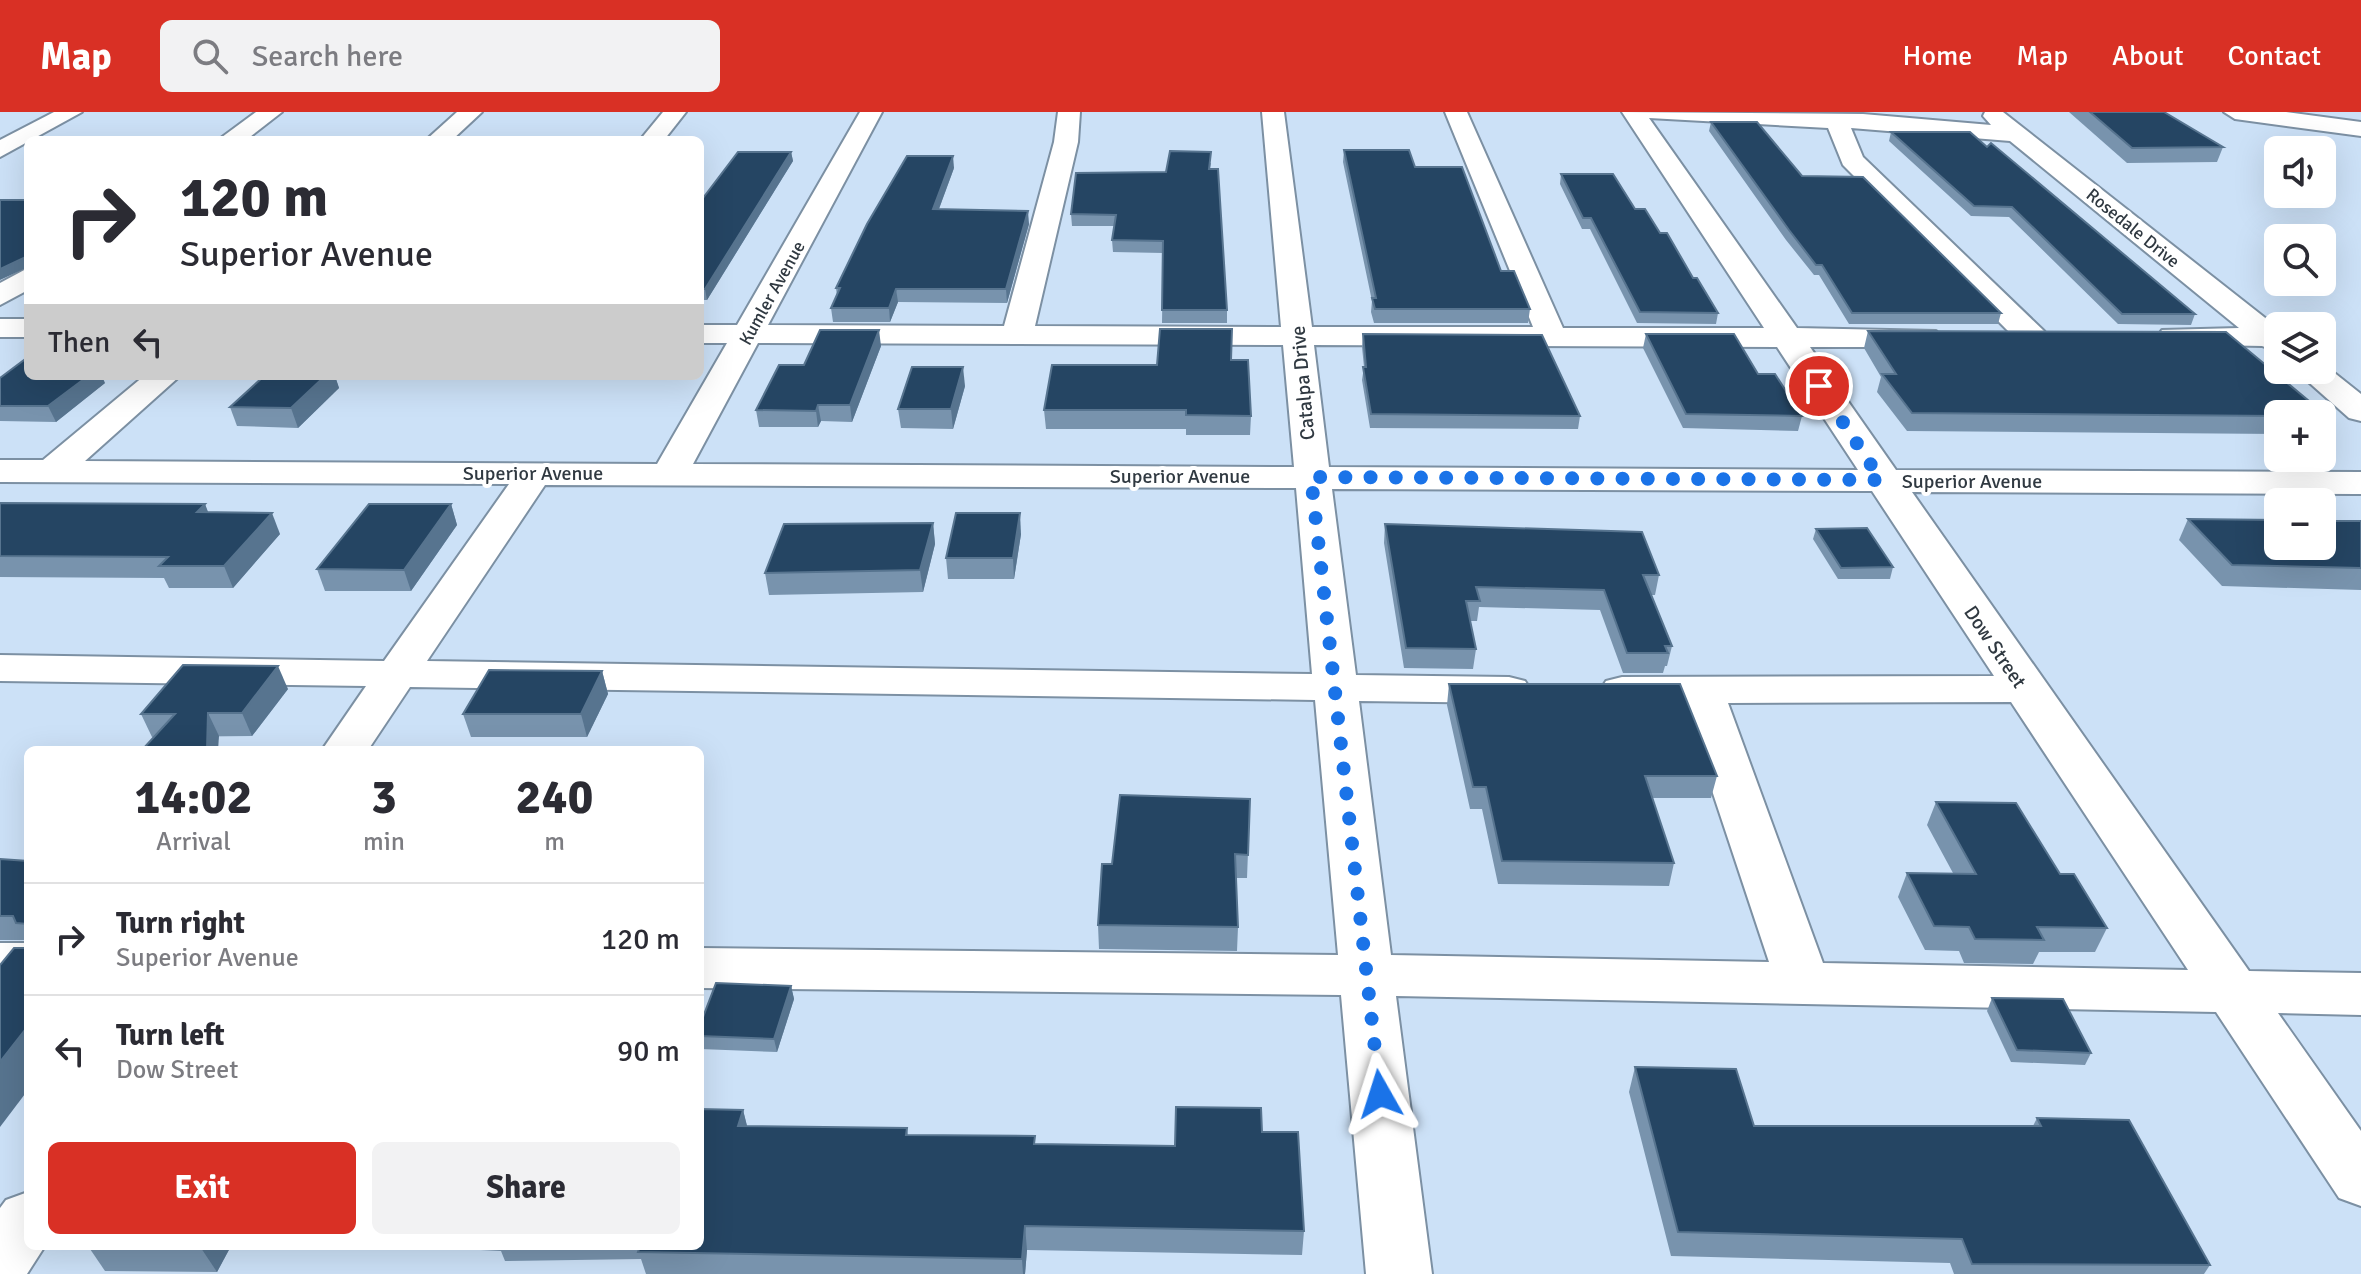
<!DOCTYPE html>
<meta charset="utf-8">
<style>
body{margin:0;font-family:Signika,sans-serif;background:#f2f2f3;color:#2b2b33;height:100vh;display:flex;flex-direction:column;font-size:30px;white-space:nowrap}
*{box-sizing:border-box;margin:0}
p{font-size:26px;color:#7c7c81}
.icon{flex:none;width:44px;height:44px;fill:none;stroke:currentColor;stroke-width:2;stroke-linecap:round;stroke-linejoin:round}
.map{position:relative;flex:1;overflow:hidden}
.panel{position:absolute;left:24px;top:634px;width:680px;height:504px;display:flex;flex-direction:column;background:#fff;border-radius:12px;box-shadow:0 8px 32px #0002}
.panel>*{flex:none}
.guide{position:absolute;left:24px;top:24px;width:680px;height:244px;border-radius:12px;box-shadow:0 8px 32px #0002;background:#fff;color:#2b2b33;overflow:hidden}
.tools{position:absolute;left:2264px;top:24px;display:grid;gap:16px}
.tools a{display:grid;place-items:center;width:72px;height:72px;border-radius:12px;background:#fff;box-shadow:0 8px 32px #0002;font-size:40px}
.pin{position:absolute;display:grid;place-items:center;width:68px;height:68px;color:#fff;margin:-34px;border:4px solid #fff;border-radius:50%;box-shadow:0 2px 8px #0007}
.me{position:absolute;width:88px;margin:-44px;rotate:354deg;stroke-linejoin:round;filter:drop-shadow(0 0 6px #0008)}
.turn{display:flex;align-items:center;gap:28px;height:168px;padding:0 24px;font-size:36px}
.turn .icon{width:104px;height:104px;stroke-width:2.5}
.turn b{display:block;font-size:56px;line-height:68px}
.then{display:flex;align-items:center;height:76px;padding:0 24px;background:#0003;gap:16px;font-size:30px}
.eta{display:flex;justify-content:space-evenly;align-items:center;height:136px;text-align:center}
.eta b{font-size:48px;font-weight:700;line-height:56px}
.button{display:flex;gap:16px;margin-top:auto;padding:16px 24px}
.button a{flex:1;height:92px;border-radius:12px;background:#d93025;color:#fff;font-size:32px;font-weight:700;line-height:92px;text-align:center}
.button a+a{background:#f2f2f3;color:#2b2b33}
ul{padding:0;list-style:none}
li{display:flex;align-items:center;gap:24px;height:112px;padding:0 24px;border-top:2px solid #e1e1e2}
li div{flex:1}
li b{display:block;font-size:30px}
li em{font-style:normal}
header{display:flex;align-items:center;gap:48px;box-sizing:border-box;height:112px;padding:0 40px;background:#d93025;color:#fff}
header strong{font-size:38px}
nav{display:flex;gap:44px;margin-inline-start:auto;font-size:28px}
.search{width:560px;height:72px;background:#f2f2f3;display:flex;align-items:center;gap:20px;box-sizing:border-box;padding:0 28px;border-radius:12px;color:#7c7c81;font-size:30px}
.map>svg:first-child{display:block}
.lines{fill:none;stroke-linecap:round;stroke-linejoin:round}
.minor-casing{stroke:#7c90a3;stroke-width:4}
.minor{fill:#fff;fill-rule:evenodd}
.wall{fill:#7893ad}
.shaded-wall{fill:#57748f}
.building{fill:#254563;stroke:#57748f;stroke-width:2}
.route{stroke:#1a73e8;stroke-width:14;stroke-dasharray:0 25.2}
.labels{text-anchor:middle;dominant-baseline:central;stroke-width:8;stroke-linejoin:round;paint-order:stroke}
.far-street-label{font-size:18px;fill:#303941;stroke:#fff}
.street-label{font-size:20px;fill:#303941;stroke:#fff}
</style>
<header>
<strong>Map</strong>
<div class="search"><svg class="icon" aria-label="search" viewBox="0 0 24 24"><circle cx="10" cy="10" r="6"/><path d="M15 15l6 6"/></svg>Search here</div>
<nav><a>Home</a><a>Map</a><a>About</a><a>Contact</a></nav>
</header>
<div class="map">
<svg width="2361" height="1162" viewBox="0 0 2361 1162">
<rect width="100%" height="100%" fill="#cce1f7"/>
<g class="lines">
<defs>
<g id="minor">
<path d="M54 0H82L0 45V28Z"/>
<path d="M256 0H282L246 28H218Z"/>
<path d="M457 0H482L452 28H426Z"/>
<path d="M663 0H686L664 28H640Z"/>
<path d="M860 0H882L768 213 1004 214 1054 30 1058 0H1080L1078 30 1035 214 1281 215 1262 0H1284L1312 215H1533L1445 0H1467L1563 216H1764L1622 0 1863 2 1991 13 1983 4 1985 0H2003L2278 216V240L2262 234 2162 232 2157 225 2162 218 2239 216 2010 29 1851 16 1863 45 2044 219 2049 226 2044 233H2022L1843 53 1828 16 1649 6 1797 216 1936 219 1941 226 1936 233 1925 235H1810L1896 358 2361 360V382L1912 380 2249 859 2361 861V903L2278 901 2361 1019V1094L2339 1086 2216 900 1396 884 1432 1162H1366L1341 883 700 876V836L1338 843 1315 588 410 575 368 638H322L366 574 0 569V543L384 549 509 372 0 370V348H43L144 264H180L85 349 657 352 727 231H700V213H737ZM758 231 1283 233 1294 355 693 352ZM1314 233 1777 235 1858 358 1329 355ZM545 373 1296 376 1312 562 427 549ZM1332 377 1872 379 1994 564 1622 565 1606 569 1600 578 1606 587 1622 591H1683L1769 850 1391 843 1359 589 1509 591 1525 587 1531 578 1525 569 1509 565 1356 563ZM2011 590 2188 858 1823 851 1728 591Z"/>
<path d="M2224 0H2286L2361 10V24L2235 7Z"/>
<path d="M28 156V178L0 193V171Z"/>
<rect x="0" y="207" width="28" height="18"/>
<path d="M2322 251 2361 282V309L2349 306 2295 258H2322Z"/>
<rect x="0" y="831" width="28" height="40"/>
<path d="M28 1080V1134H45L27 1162H0V1096L6 1088Z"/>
</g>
</defs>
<!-- minor casing -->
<use href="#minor" class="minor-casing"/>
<!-- minor -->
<use href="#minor" class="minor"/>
</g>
<!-- wall -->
<g class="wall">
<path d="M2069 0H2164L2223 35 2217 50 2127 51Z"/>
<path d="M1711 10 2001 201 1998 212H1849L1819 163H1814L1786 128 1709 19Z"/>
<path d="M1891 20 1987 35 2195 202 2191 213 2118 212 2009 105 1971 104 1889 29Z"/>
<path d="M1344 38 1415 55 1501 159 1530 197 1528 211H1374L1371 200 1372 189 1343 50Z"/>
<path d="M791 40 793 49 707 188H703L700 193V90Z"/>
<path d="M1211 51 1210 57 1227 198V211H1162L1163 141 1113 140 1112 128 1114 114H1072L1071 102 1166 60Z"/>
<path d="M954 56 939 97 1029 112 1007 191 898 190 890 210H833L831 196 837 184 836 176Z"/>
<path d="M1561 62 1635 97 1660 121 1718 201 1716 212 1637 211 1590 117H1582L1560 72Z"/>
<path d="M1868 219 2226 220 2327 304 2322 314V302H2278V322L1907 319 1877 280 1881 265 1864 236Z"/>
<path d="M1363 222 1580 304 1578 317 1370 316 1362 268 1364 255 1362 235Z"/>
<path d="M1646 222 1758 262 1802 304 1798 319 1683 316 1643 236Z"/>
<path d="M881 234 852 310 821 309 818 315H759L756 298 804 253Z"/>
<path d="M1231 248 1251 304 1250 323H1186V317H1046L1044 298 1157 253Z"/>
<path d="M264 264H335L339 276 298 316 237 314 230 295Z"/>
<path d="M0 266 105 271 56 310 0 309Z"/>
<path d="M965 274 953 317 901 316 898 297Z"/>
<path d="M0 391 205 392 208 401 280 422 233 476H169L164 466 0 465Z"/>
<path d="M451 392 457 413 411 479H325L317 457Z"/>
<path d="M2188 407 2361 409V478L2222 474 2179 428Z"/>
<path d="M933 411 935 432 923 480 769 483 765 461Z"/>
<path d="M1385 412 1659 463 1655 483H1651L1672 534 1667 554H1665L1663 561H1623L1600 498 1479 495 1477 509H1470L1476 537 1473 557 1404 556 1384 431Z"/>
<path d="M1816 417 1893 455 1890 467H1838L1813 427Z"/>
<path d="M1021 422 1014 467H948L946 446Z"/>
<path d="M602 559 608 582 587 625H471L463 602Z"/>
<path d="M1449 572 1717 664 1711 686H1652L1674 751 1669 774 1498 772 1482 697H1470L1447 593Z"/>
<path d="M288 577 252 624 152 625 141 602Z"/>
<path d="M1250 687 1247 766H1236L1238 815 1237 839 1099 837 1098 813 1112 752Z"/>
<path d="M1936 690 2060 762 2107 816 2095 840H2039L2033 852 1964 851 1959 839 1925 838 1898 785 1907 761H1953L1927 713Z"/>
<path d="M0 747 28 749V830L27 828H0Z"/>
<path d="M791 874 794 887 777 940 700 937V913Z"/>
<path d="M1992 886 2091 941 2085 953 2011 950 1987 899Z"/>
<path d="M1635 955 1754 1014H2033L2037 1006 2210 1153 2204 1162H1954L1950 1151 1671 1144 1629 980Z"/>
<path d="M743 998 747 1014 907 1016 908 1023 1035 1024V1032L1175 1034 1262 1020 1304 1119 1302 1143 1027 1138 1025 1162H646L641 1147 505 1149 501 1139 398 1134H700Z"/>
<path d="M88 1134H231L217 1160 105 1159Z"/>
</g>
<!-- shaded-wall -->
<g class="shaded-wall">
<path d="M791 40 793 49 707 188 705 177Z"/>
<path d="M953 44 954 56 934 110 933 97Z"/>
<path d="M1028 99 1029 112 1007 191 1006 177Z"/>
<path d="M28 144V155L0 168V157Z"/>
<path d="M701 177 703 188 700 193V179Z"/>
<path d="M896 177 898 190 890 210 889 196Z"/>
<path d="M879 218 881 234 852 310 850 293Z"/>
<path d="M963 255 965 274 953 317 951 297Z"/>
<path d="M81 264H102L105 271 56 310 48 294Z"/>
<path d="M325 264H335L339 276 298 316 291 296Z"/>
<path d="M818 293 821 309 818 315 816 299Z"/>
<path d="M205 392 213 413 197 400Z"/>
<path d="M451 392 457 413 411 479 404 458Z"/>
<path d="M272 401 280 422 233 476 224 454Z"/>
<path d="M1020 401 1021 422 1014 467 1013 446Z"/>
<path d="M933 411 935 432 923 480 920 458Z"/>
<path d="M278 554 288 577 252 624 242 601Z"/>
<path d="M602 559 608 582 587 625 581 602Z"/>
<path d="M208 601 219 624 218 638H207Z"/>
<path d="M791 874 794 887 777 940 774 927Z"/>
<path d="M28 914V978L0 1015V950Z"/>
<path d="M743 998 749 1022 738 1014Z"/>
<path d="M1025 1114 1027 1138 1025 1162H1023L1022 1147Z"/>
<path d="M202 1134H231L217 1160 201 1136Z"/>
</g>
<!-- building -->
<g class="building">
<path d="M2090 0H2164L2223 35 2132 36Z"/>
<path d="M1711 10H1757L1802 64 1863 65 2001 201H1852L1822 153H1816L1789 118Z"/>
<path d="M1891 20H1970L1987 35 1991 31 2195 202H2122L2012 95 1974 94Z"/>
<path d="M1344 38H1409L1415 55H1462L1501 159H1514L1530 197H1375L1372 186H1376Z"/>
<path d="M1170 39 1211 40 1209 57H1218L1227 198H1162L1163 129 1112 128 1116 103 1071 102 1076 61 1166 60Z"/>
<path d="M738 40H791L705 177H701L700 179V90Z"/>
<path d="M907 44H953L933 97 1028 99 1006 177H896L889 196H831L840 176H836L867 112Z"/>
<path d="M1561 62H1613L1635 97H1645L1660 121H1667L1693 166H1697L1718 201 1640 200 1591 106H1583Z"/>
<path d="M0 88H28V144L0 157Z"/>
<path d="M1160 217H1232L1231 248H1248L1251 304 1186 303V298H1044L1052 253H1157Z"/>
<path d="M820 218H879L850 293H818L816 299 756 298 779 253H804Z"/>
<path d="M1868 219 2226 220 2327 304H2322V302H2278V304L1912 301 1882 262H1896Z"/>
<path d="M1363 222 1542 223 1580 304 1371 302 1363 255H1366Z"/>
<path d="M1646 222H1734L1758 262H1775L1802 304 1686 302Z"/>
<path d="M28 245V264H88L48 294H0V266Z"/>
<path d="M912 255H963L951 297H898Z"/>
<path d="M264 264H325L291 296 230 295Z"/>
<path d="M0 391 205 392 197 400 272 401 224 454H159L168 445 0 444Z"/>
<path d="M369 392H451L404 458 317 457Z"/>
<path d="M956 401H1020L1013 446H946Z"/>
<path d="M2188 407 2278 408V434H2322V409H2361V456L2232 453Z"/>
<path d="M933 411 920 458 765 461 784 412Z"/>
<path d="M1385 412 1642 420 1659 463H1643L1672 534H1665L1668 541H1627L1604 478 1476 475 1480 489H1466L1476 537 1406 536Z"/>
<path d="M1867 416 1893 455 1841 456 1816 417Z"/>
<path d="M183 553 278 554 242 601H208L207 638H142L175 602H141Z"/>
<path d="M489 558 602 559 581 602H463Z"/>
<path d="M1449 572H1680L1717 664H1645L1674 751 1502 749 1486 675H1473Z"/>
<path d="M1120 683 1250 687 1248 743 1235 742 1238 815 1098 813 1102 752H1112Z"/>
<path d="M1936 690 2016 691 2060 762H2074L2107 816 2037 815 2044 828 1975 827 1969 815 1934 814 1907 761 1976 762Z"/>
<path d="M0 747 28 749V812L16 811 13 804H0Z"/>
<path d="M14 836H28V914L0 950V853Z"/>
<path d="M716 871 791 874 774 927 700 924V913Z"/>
<path d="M1992 886 2063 887 2091 941 2017 938Z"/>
<path d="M1635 955 1736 957 1754 1014H2041L2037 1006 2129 1008 2210 1153 1972 1152 1962 1127 1678 1120Z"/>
<path d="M1176 995 1261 996 1262 1020H1298L1304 1119 1025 1114 1022 1147 638 1140 640 1134H700V997L743 998 738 1014 907 1016 906 1023 1035 1024 1034 1032 1175 1034Z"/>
<path d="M88 1134H202L201 1136Z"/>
</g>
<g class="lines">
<!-- route -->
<path class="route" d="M1380 982 1311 365 1881 368 1819 274"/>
</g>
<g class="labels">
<!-- far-street labels -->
<g class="far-street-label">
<text transform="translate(2133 116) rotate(39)">Rosedale Drive</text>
<text transform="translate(772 181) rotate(-61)">Kumler Avenue</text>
</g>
<!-- street labels -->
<g class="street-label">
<text transform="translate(1303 271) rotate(-95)">Catalpa Drive</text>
<text x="533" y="361">Superior Avenue</text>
<text x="1180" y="364">Superior Avenue</text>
<text x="1972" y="369">Superior Avenue</text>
<text transform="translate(1995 535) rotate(56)">Dow Street</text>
</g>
</g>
</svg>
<div class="tools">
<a><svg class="icon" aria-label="sound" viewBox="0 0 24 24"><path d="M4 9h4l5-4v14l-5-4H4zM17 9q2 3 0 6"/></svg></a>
<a><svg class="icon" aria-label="search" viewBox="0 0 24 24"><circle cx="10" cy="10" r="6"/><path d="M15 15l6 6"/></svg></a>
<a><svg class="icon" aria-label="layers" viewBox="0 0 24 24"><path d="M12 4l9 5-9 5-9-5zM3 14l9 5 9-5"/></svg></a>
<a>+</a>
<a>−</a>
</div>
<div class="pin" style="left:1819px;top:274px;background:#d93025"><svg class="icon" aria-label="arrive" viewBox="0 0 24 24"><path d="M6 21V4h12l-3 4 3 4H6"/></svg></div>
<svg class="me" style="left:1380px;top:982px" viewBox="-20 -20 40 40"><path d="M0-17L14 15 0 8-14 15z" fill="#1a73e8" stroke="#fff" stroke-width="4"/></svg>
<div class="guide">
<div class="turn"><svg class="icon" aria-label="right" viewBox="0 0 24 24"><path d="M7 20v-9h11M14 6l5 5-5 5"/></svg><div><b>120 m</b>Superior Avenue</div></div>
<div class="then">Then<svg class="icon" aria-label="left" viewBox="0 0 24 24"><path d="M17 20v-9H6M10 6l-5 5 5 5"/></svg></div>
</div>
<section class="panel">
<div class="eta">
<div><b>14:02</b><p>Arrival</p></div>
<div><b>3</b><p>min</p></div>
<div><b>240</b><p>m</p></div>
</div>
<ul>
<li><svg class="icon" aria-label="right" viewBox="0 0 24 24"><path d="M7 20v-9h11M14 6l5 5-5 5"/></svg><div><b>Turn right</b><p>Superior Avenue</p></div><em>120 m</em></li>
<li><svg class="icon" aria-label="left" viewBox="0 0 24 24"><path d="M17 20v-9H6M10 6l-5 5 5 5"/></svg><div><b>Turn left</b><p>Dow Street</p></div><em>90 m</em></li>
</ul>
<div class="button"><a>Exit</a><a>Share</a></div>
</section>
</div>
